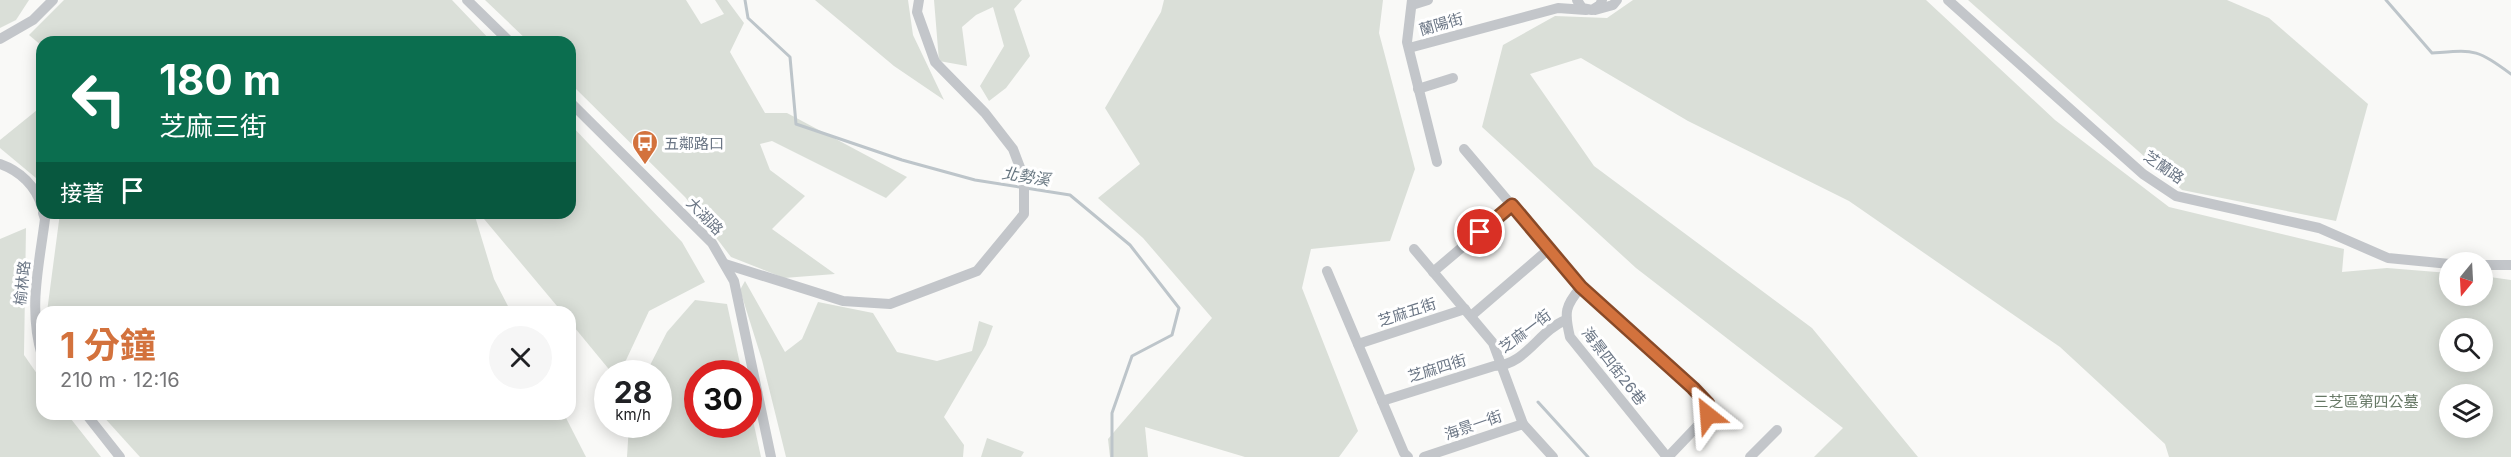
<!DOCTYPE html>
<html lang="zh-TW">
<meta charset="utf-8">
<style>
body{margin:0;font-family:Inter,"Noto Sans TC",sans-serif;background:#f6f6f6;color:#202124;height:100vh;display:flex;flex-direction:column;font-size:22px;white-space:nowrap}
*{box-sizing:border-box;margin:0}
p{font-size:20px;color:#757577}
.icon{flex:none;width:33px;height:33px;fill:none;stroke:currentColor;stroke-width:2;stroke-linecap:round;stroke-linejoin:round}
.map{position:relative;flex:1;overflow:hidden}
.sheet{position:absolute;left:36px;top:306px;width:540px;height:114px;display:flex;flex-direction:column;background:#fff;border-radius:18px;box-shadow:0 3px 15px #0003}
.sheet>*{flex:none}
.guide{position:absolute;left:36px;top:36px;width:540px;height:183px;border-radius:18px;box-shadow:0 3px 15px #0003;background:#0b6e4f;color:#fff;overflow:hidden}
.needle{width:39px;rotate:198deg}
.buttons{position:absolute;left:2439px;top:252px;display:grid;gap:12px}
.buttons a{display:grid;place-items:center;width:54px;height:54px;border-radius:50%;background:#fff;box-shadow:0 3px 15px #0003;font-size:30px}
.speed{position:absolute;left:594px;top:360px;display:flex;gap:12px;font-size:30px;font-weight:700;text-align:center}
.speed>*{display:grid;place-content:center;width:78px;height:78px;border-radius:50%;background:#fff;box-shadow:0 3px 15px #0003;line-height:1}
.speed small{font-size:15px;font-weight:400}
.speed .limit{border:9px solid #d22;background:#fff;color:#111}
.pin{position:absolute;display:grid;place-items:center;width:51px;height:51px;color:#fff;margin:-26px;border:3px solid #fff;border-radius:50%;box-shadow:0 2px 6px #0007}
.me{position:absolute;width:66px;margin:-33px;rotate:332deg;stroke-linejoin:round;filter:drop-shadow(0 0 4px #0008)}
.turn{display:flex;align-items:center;gap:21px;height:126px;padding:0 24px;font-size:27px}
.turn .icon{width:78px;height:78px;stroke-width:2.5}
.turn b{display:block;font-size:42px;line-height:51px}
.then{display:flex;align-items:center;height:57px;padding:0 24px;background:#0003;gap:12px;font-size:22px}
.round{display:grid;place-items:center;flex:none;width:63px;height:63px;border-radius:32px;background:#f6f6f6}
.head{display:flex;align-items:center;justify-content:space-between;height:102px;padding:0 24px}
h1{font-size:36px;font-weight:700;line-height:45px;color:#d3723d}
.map>svg:first-child{display:block}
.green{fill:#dadfd8;fill-rule:evenodd}
.lines{fill:none;stroke-linecap:round;stroke-linejoin:round}
.stream{stroke:#bdc5ca;stroke-width:3}
.minor{stroke:#c3c6ca;stroke-width:10}
.route-casing{stroke:#894a28;stroke-width:15}
.route{stroke:#d3723d;stroke-width:10}
.labels{text-anchor:middle;dominant-baseline:central;stroke-width:6;stroke-linejoin:round;paint-order:stroke}
.street-label{font-size:15px;fill:#6b7685;stroke:#fff}
.poi-label{font-size:15px;fill:#6b7685;stroke:#fff;text-anchor:start}
.park-label{font-size:15px;fill:#667865;stroke:#fff}
.water-label{font-size:16px;font-style:italic;fill:#677680;stroke:#fff}
</style>
<div class="map">
<svg width="2511" height="457" viewBox="0 0 2511 457">
<rect width="100%" height="100%" fill="#f9f9f7"/>
<!-- green -->
<g class="green">
<path d="M0 0H29L16 20 0 28Z"/>
<path d="M64 0H452L492 42H42V46L29 35Z"/>
<path d="M485 0H686L701 24 724 14 715 0H727L744 23 730 52 765 113H787L907 177 886 198 772 141 760 144 770 170 805 196 772 229 835 274 784 278 731 257 685 197 570 83V42H529Z"/>
<path d="M815 0H908L913 35 944 100 894 66Z"/>
<path d="M934 0H1022L1014 9 1030 56 1006 88 989 101 980 86 1004 46 993 7 976 15 962 27 967 66 939 61Z"/>
<path d="M1164 0H1383L1379 33 1415 169 1390 241 1311 249 1302 288 1358 431 1339 457H1245L1145 427 1148 457H1110L1108 439 1212 318 1143 238 1098 198 1140 164 1105 108 1161 12Z"/>
<path d="M1633 0H1926L2055 120 2169 207 2344 249 2342 272 2387 268 2449 273 2450 296H2482L2483 276 2511 280V457H2169L2165 444 2060 347 1849 201 1688 121 1581 58 1530 74 1594 166 1812 328 1918 457H1814L1843 428 1636 268 1482 127 1503 45 1555 16 1607 18ZM2450 328H2482V362H2450ZM2450 394H2482V428H2450Z"/>
<path d="M1968 0H2227L2269 18 2368 104 2336 221 2182 190Z"/>
<path d="M42 106V183L0 148V140Z"/>
<path d="M570 124 682 242 705 282 649 311 620 373H612L570 322V312H562L479 213H570Z"/>
<path d="M60 213H474L494 279 511 312H47Z"/>
<path d="M26 228 24 355 42 381V414H67L101 457H0V239Z"/>
<path d="M745 281 785 352 802 339 818 302 873 313 897 352 937 361 972 351 979 321 993 326 986 345 944 417 964 445 963 457H786L762 360 740 290Z"/>
<path d="M695 300 727 304 742 373 698 374V424H748L749 402 761 457H627L629 425 658 424V374L646 373 667 332Z"/>
<path d="M101 414H564L586 457H140Z"/>
<path d="M987 438 1024 452 1021 457H981Z"/>
</g>
<g class="lines">
<!-- stream -->
<g class="stream">
<path d="M745 0 748 18 790 57 796 124 902 160 975 180 1070 195 1130 245 1179 308 1172 335 1132 356 1112 413V457"/>
<path d="M2386 0 2432 53C2475 50 2475 48 2511 74"/>
<path d="M1538 402 1588 457"/>
</g>
<!-- minor -->
<g class="minor">
<path d="M467 0 510 42"/>
<path d="M1412 0 1407 42 1437 162"/>
<path d="M1577 0 1582 8 1592 10 1600 5 1602 0"/>
<path d="M1948 0 2143 174 2176 196 2319 228 2388 258 2450 264"/>
<path d="M1412 5 1428 0"/>
<path d="M1595 10 1613 5 1617 0"/>
<path d="M0 39 33 20 53 0"/>
<path d="M1409 48 1558 8 1586 10"/>
<path d="M1418 89 1453 78"/>
<path d="M570 102 712 243 734 281 771 457"/>
<path d="M1464 149 1581 287 1708 404V415L1668 457"/>
<path d="M0 164C20 171 36 186 42 207"/>
<path d="M1414 249 1493 343 1523 424"/>
<path d="M725 264 843 301 890 304 977 271 1024 214V178L1013 149 985 113 935 62 917 12 919 0"/>
<path d="M2482 265H2511"/>
<path d="M1327 271 1404 453 1408 457"/>
<path d="M1433 272 1512 205"/>
<path d="M1581 287C1565 306 1564 312 1570 337L1667 457"/>
<path d="M1471 316 1549 249"/>
<path d="M1358 344 1465 309"/>
<path d="M42 356C28 309 39 266 45 219L43 213"/>
<path d="M1382 401 1494 366C1525 366 1539 330 1566 320"/>
<path d="M86 414 120 457"/>
<path d="M1424 457 1523 424 1553 457"/>
<path d="M1750 457 1777 430"/>
</g>
</g>
<g class="lines">
<defs>
<path id="route" d="M1480 232 1512 205 1581 287 1693 388 1708 404V415"/>
</defs>
<!-- route casing -->
<use href="#route" class="route-casing"/>
<!-- route -->
<use href="#route" class="route"/>
</g>
<!-- icons -->
<defs>
<symbol id="bus-pin" viewBox="-11 -11 22 30"><path d="M0 17L-7.5 6A9.5 9.5 0 1 1 7.5 6Z" fill="#d3723d" stroke="#fff"/><path d="M-5-6H5V4H4V6H2V4H-2V6H-4V4H-5ZM-3.5-4V0h7V-4ZM-3.5 1.2v1.5H-2V1.2ZM2 1.2v1.5H3.5V1.2Z" fill="#fff"/></symbol>
</defs>
<g fill-rule="evenodd">
<use href="#bus-pin" x="630" y="128" width="30" height="40"/>
</g>
<g class="labels">
<!-- street labels -->
<g class="street-label">
<text transform="translate(1441 24) rotate(-16)">蘭陽街</text>
<text transform="translate(2164 167) rotate(35)">芝蘭路</text>
<text transform="translate(705 216) rotate(46)">大湖路</text>
<text transform="translate(22 283) rotate(-84)">榆林路</text>
<text transform="translate(1407 312) rotate(-18)">芝麻五街</text>
<text transform="translate(1525 331) rotate(-37)">芝麻一街</text>
<text transform="translate(1614 366) rotate(52)">海景四街26巷</text>
<text transform="translate(1437 368) rotate(-17)">芝麻四街</text>
<text transform="translate(1473 425) rotate(-19)">海景一街</text>
</g>
<!-- poi labels -->
<g class="poi-label">
<text x="664" y="143">五鄰路口</text>
</g>
<!-- park labels -->
<g class="park-label">
<text x="2366" y="401">三芝區第四公墓</text>
</g>
<!-- water labels -->
<g class="water-label">
<text transform="translate(1026 176) rotate(9)">北勢溪</text>
</g>
</g>
</svg>
<div class="buttons">
<a><svg class="needle" viewBox="-14 -14 28 28"><path d="M0-13l5 13h-10z" fill="#e53935"/><path d="M0 13l5-13h-10z" fill="#757577"/></svg></a>
<a><svg class="icon" aria-label="search" viewBox="0 0 24 24"><circle cx="10" cy="10" r="6"/><path d="M15 15l6 6"/></svg></a>
<a><svg class="icon" aria-label="layers" viewBox="0 0 24 24"><path d="M12 4l9 5-9 5-9-5zM3 14l9 5 9-5"/></svg></a>
</div>
<div class="speed"><div>28<small>km/h</small></div><div class="limit">30</div></div>
<div class="pin" style="left:1480px;top:232px;background:#d93025"><svg class="icon" aria-label="arrive" viewBox="0 0 24 24"><path d="M6 21V4h12l-3 4 3 4H6"/></svg></div>
<svg class="me" style="left:1708px;top:415px" viewBox="-20 -20 40 40"><path d="M0-17L14 15 0 8-14 15z" fill="#d3723d" stroke="#fff" stroke-width="4"/></svg>
<div class="guide">
<div class="turn"><svg class="icon" aria-label="left" viewBox="0 0 24 24"><path d="M17 20v-9H6M10 6l-5 5 5 5"/></svg><div><b>180 m</b>芝麻三街</div></div>
<div class="then">接著<svg class="icon" aria-label="arrive" viewBox="0 0 24 24"><path d="M6 21V4h12l-3 4 3 4H6"/></svg></div>
</div>
<section class="sheet">
<div class="head"><div><h1>1 分鐘</h1><p>210 m · 12:16</p></div><a class="round"><svg class="icon" aria-label="close" viewBox="0 0 24 24"><path d="M6 6l12 12M18 6L6 18"/></svg></a></div>
</section>
</div>
